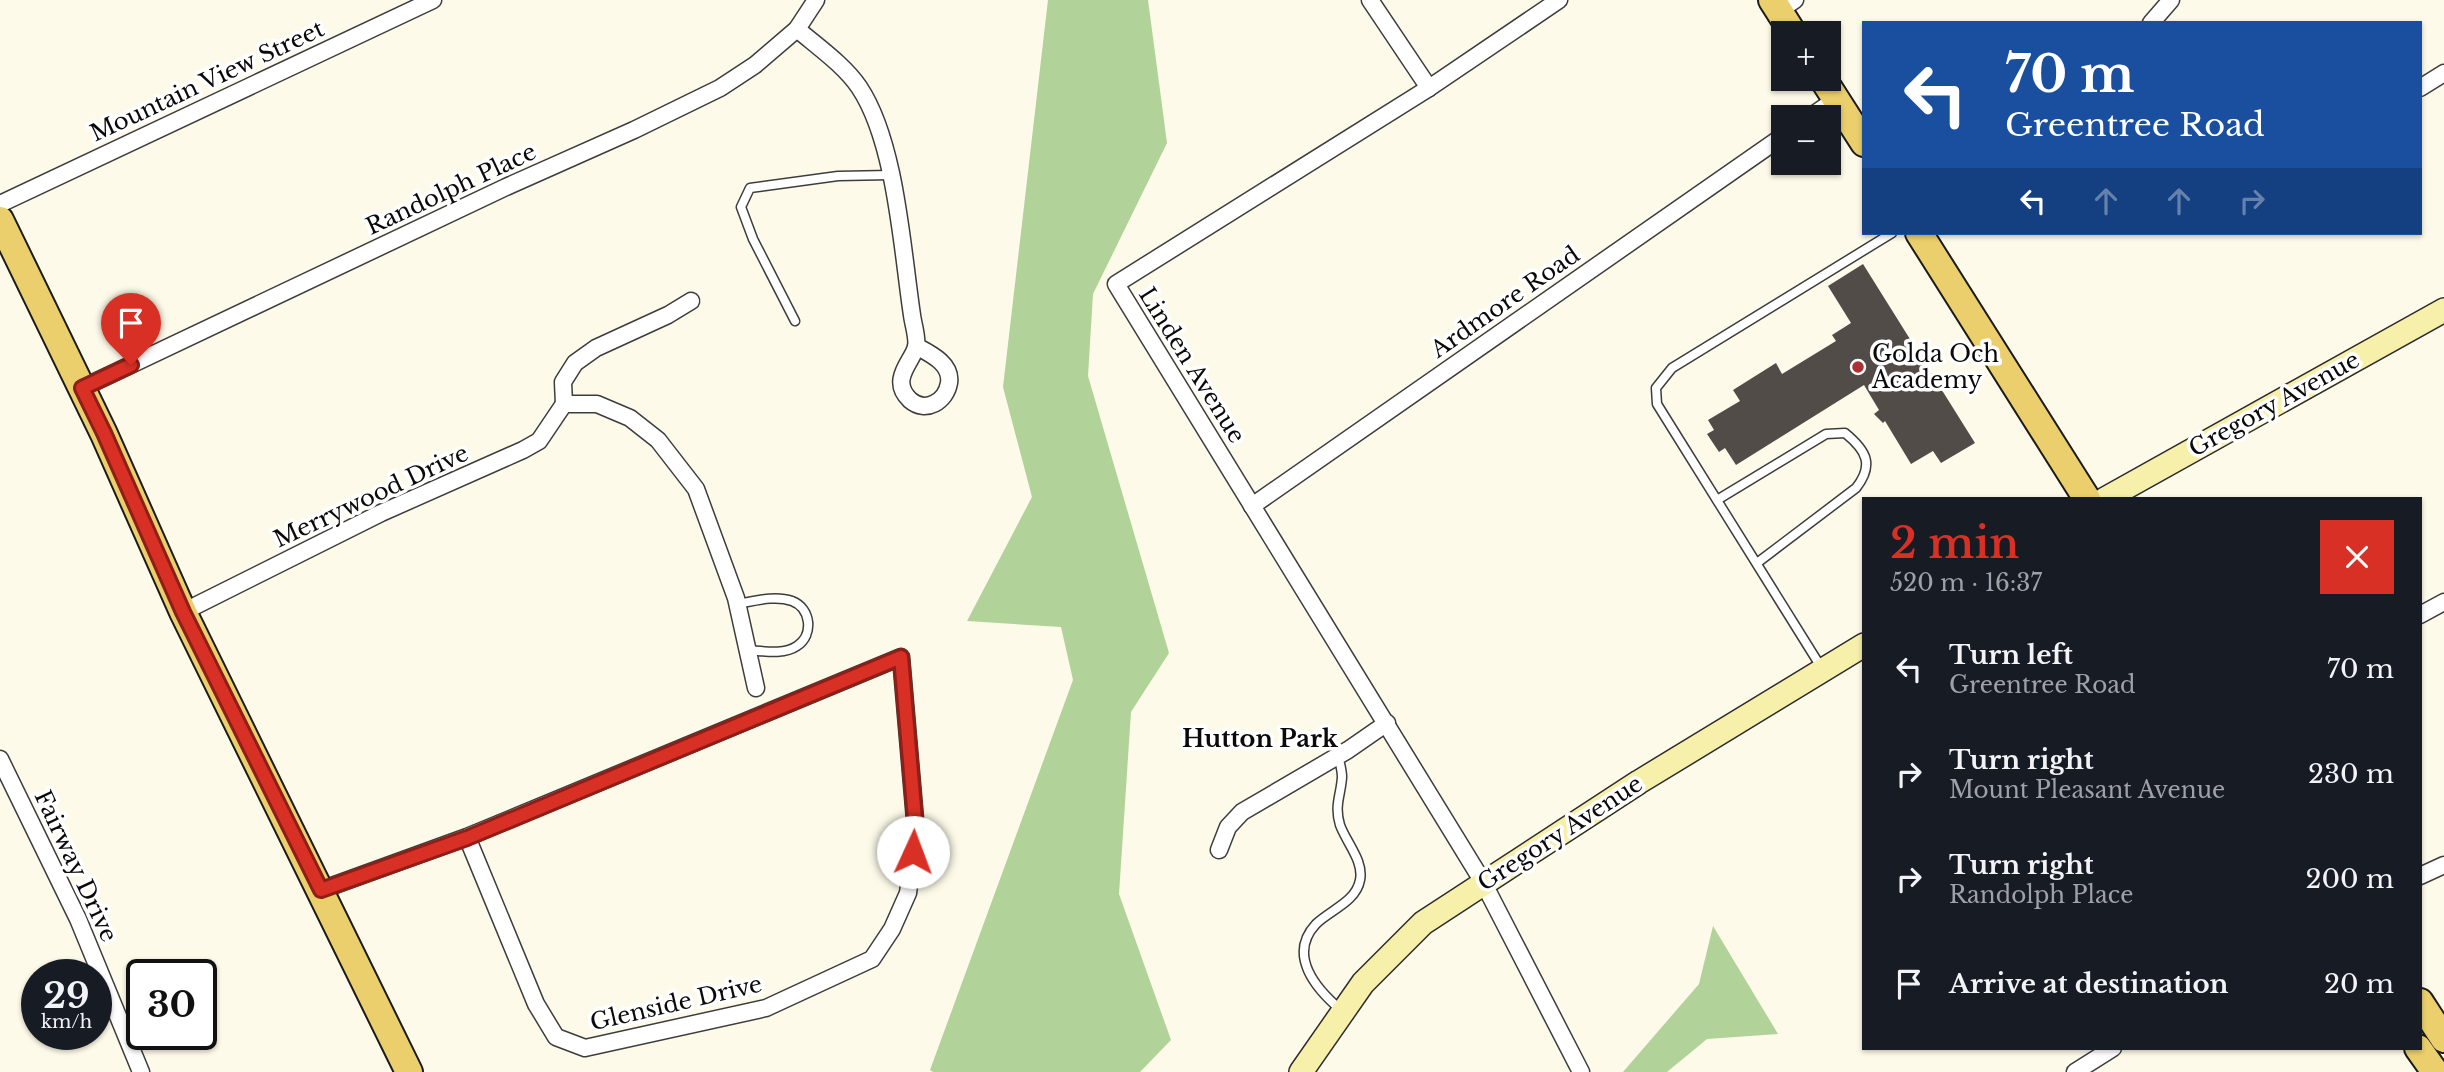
<!DOCTYPE html>
<meta charset="utf-8">
<style>
body{margin:0;font-family:"Libre Baskerville",serif;background:#20242c;color:#f1f3f6;height:100vh;display:flex;flex-direction:column;font-size:26px;white-space:nowrap}
*{box-sizing:border-box;margin:0}
p{font-size:23px;color:#9ea1a6}
.icon{flex:none;width:38px;height:38px;fill:none;stroke:currentColor;stroke-width:2;stroke-linecap:round;stroke-linejoin:round}
.map{position:relative;flex:1;overflow:hidden}
.side{position:absolute;left:1862px;top:497px;width:560px;height:553px;display:flex;flex-direction:column;background:#171b24;border-radius:0px;box-shadow:0 2px 5px #0004}
.side>*{flex:none}
.guide{position:absolute;left:1862px;top:21px;width:560px;height:214px;border-radius:0px;box-shadow:0 2px 5px #0004;background:#1a4fa0;color:#fff;overflow:hidden}
.fabs{position:absolute;left:1771px;top:21px;display:grid;gap:14px}
.fabs a{display:grid;place-items:center;width:70px;height:70px;border-radius:0px;background:#171b24;box-shadow:0 2px 5px #0004;font-size:35px}
.speed{position:absolute;left:21px;top:959px;display:flex;gap:14px;font-size:35px;font-weight:700;text-align:center}
.speed>*{display:grid;place-content:center;width:91px;height:91px;border-radius:50%;background:#171b24;box-shadow:0 2px 5px #0004;line-height:1}
.speed small{font-size:18px;font-weight:400}
.speed .limit{border:4px solid #111;border-radius:10px;background:#fff;color:#111}
.pin{position:absolute;display:grid;place-items:center;width:60px;height:60px;color:#fff;margin:-72px -30px;border-radius:50% 50% 50% 0;rotate:-45deg;box-shadow:0 0 7px #0007}
.pin .icon{rotate:45deg}
.me{position:absolute;width:77px;margin:-38px;rotate:2deg;stroke-linejoin:round;filter:drop-shadow(0 0 5px #0008)}
.turn{display:flex;align-items:center;gap:24px;height:147px;padding:0 28px;font-size:32px}
.turn .icon{width:91px;height:91px;stroke-width:2.5}
.turn b{display:block;font-size:49px;line-height:60px}
.lanes{display:flex;align-items:center;height:66px;padding:0 28px;background:#0003;justify-content:center;gap:35px;direction:ltr}
.lanes .off{opacity:.35}
.round{display:grid;place-items:center;flex:none;width:74px;height:74px;border-radius:0px;background:#20242c}
.overview{display:flex;align-items:center;justify-content:space-between;height:119px;padding:0 28px}
h1{font-size:42px;font-weight:600;line-height:52px;color:#d93025}
ul{padding:0;list-style:none}
li{display:flex;align-items:center;gap:21px;height:105px;padding:0 28px}
li div{flex:1}
li b{display:block;font-size:26px}
li em{font-style:normal}
.map>svg:first-child{display:block}
.forest{fill:#b1d298}
.building{fill:#514c48}
.lines{fill:none;stroke-linecap:round;stroke-linejoin:round}
.service-casing{stroke:#3d3d3d;stroke-width:11}
.minor-casing{stroke:#3d3d3d;stroke-width:19}
.secondary-casing{stroke:#2c2c2c;stroke-width:26}
.primary-casing{stroke:#1b1b1b;stroke-width:30}
.service{stroke:#fff;stroke-width:8}
.minor{stroke:#fff;stroke-width:16}
.secondary{stroke:#f7f0ab;stroke-width:23}
.primary{stroke:#eacf6c;stroke-width:26}
.route-casing{stroke:#8d1f18;stroke-width:18}
.route{stroke:#d93025;stroke-width:12}
.poi-dot{fill:#ab3134;stroke:#fff;stroke-width:2.5}
.labels{text-anchor:middle;dominant-baseline:central;stroke-width:7;stroke-linejoin:round;paint-order:stroke}
.street-label{font-size:23px;fill:#0a0a0a;stroke:#fff}
.poi-label{font-size:23px;fill:#0a0a0a;stroke:#fff;text-anchor:start}
.neighbourhood-label{font-size:24px;font-weight:bold;fill:#0a0a0a;stroke:#fff}
</style>
<div class="map">
<svg width="2444" height="1072" viewBox="0 0 2444 1072">
<rect width="100%" height="100%" fill="#fdfae9"/>
<!-- forest -->
<g class="forest">
<path d="M1048 0H1148L1167 143 1093 294 1088 376 1169 653 1131 712 1119 894 1171 1040 1140 1072H933L930 1070 1073 680 1061 627 967 621 1032 497 1003 387Z"/>
<path d="M1713 926 1778 1034 1707 1039 1667 1072H1623L1699 984Z"/>
</g>
<!-- building -->
<path class="building" d="M1863 264 1975 443 1941 463 1933 451 1911 464 1885 421 1883 423 1874 414 1879 410 1864 385 1736 465 1725 448 1719 452 1707 434 1714 430 1708 420 1740 401 1733 390 1776 363 1782 374 1836 341 1832 335 1851 323 1828 286Z"/>
<g class="lines">
<defs>
<g id="service">
<path d="M795 321 753 239 741 207 750 188 838 176 891 175"/>
<path d="M1717 500 1826 434 1845 433C1867 451 1874 465 1856 488L1757 563"/>
<path d="M737 604C755 601 775 595 792 601 811 608 814 635 797 646 784 655 763 651 748 650"/>
<path d="M1821 667 1657 404 1656 388 1672 368 1892 233"/>
<path d="M1338 756C1340 763 1342 771 1342 777 1341 795 1334 805 1340 825 1346 842 1364 861 1360 880 1356 902 1330 910 1316 924 1287 955 1316 989 1341 1010"/>
</g>
<g id="minor">
<path d="M1370 0 1429 88"/>
<path d="M1559 0 1429 88 1116 284 1483 882 1581 1072"/>
<path d="M1779 11 1795 0"/>
<path d="M2151 23 2171 0"/>
<path d="M797 29C818 47 844 65 859 87 896 142 902 249 912 315 913 324 918 338 916 347 912 362 889 380 910 400 926 414 946 401 949 383 952 364 931 354 916 346"/>
<path d="M2420 88 2444 73"/>
<path d="M1810 117 1836 99"/>
<path d="M0 204 433 0"/>
<path d="M82 388 506 187 634 130 720 88 755 65 797 29 816 0"/>
<path d="M564 404 563 382 575 363 596 348 668 315 691 301"/>
<path d="M1252 506 1783 136"/>
<path d="M183 612 381 513 523 450 539 441 564 404H597L630 418 658 440 696 489 736 598 756 688"/>
<path d="M2420 615 2444 602"/>
<path d="M0 759 78 919 141 1072"/>
<path d="M1219 850 1228 827 1242 812 1348 750 1387 723"/>
<path d="M2420 876 2444 865"/>
<path d="M321 890 467 837 901 657 916 831 908 893 892 929 872 959 766 1008 585 1048 556 1037 536 1004 467 837"/>
<path d="M2075 1072 2113 1048"/>
</g>
<g id="secondary">
<path d="M2105 499 2444 310"/>
<path d="M1301 1072 1363 983 1423 923 1639 782 1864 645"/>
</g>
<g id="primary">
<path d="M1772 0 1793 33"/>
<path d="M1823 79 1864 143"/>
<path d="M0 220 104 434 183 612 409 1072"/>
<path d="M1919 233 2087 499"/>
<path d="M2420 1002 2444 1039"/>
<path d="M2418 1048 2435 1072"/>
</g>
</defs>
<!-- service casing -->
<use href="#service" class="service-casing"/>
<!-- minor casing -->
<use href="#minor" class="minor-casing"/>
<!-- secondary casing -->
<use href="#secondary" class="secondary-casing"/>
<!-- primary casing -->
<use href="#primary" class="primary-casing"/>
<!-- service -->
<use href="#service" class="service"/>
<!-- minor -->
<use href="#minor" class="minor"/>
<!-- secondary -->
<use href="#secondary" class="secondary"/>
<!-- primary -->
<use href="#primary" class="primary"/>
</g>
<g class="lines">
<defs>
<path id="route" d="M131 365 82 388 104 433 183 612 321 890 467 838 901 657 916 831 913 852"/>
</defs>
<!-- route casing -->
<use href="#route" class="route-casing"/>
<!-- route -->
<use href="#route" class="route"/>
</g>
<!-- markers -->
<circle class="poi-dot" cx="1858" cy="367" r="7"/>
<g class="labels">
<!-- street labels -->
<g class="street-label">
<text transform="translate(207 81) rotate(-25)">Mountain View Street</text>
<text transform="translate(451 189) rotate(-25)">Randolph Place</text>
<text transform="translate(1505 302) rotate(-35)">Ardmore Road</text>
<text transform="translate(1192 365) rotate(58)">Linden Avenue</text>
<text transform="translate(2274 404) rotate(-29)">Gregory Avenue</text>
<text transform="translate(371 496) rotate(-25)">Merrywood Drive</text>
<text transform="translate(1560 833) rotate(-33)">Gregory Avenue</text>
<text transform="translate(76 866) rotate(65)">Fairway Drive</text>
<text transform="translate(676 1003) rotate(-13)">Glenside Drive</text>
</g>
<!-- poi labels -->
<g class="poi-label">
<text x="1872" y="354">Golda Och<tspan x="1872" dy="26">Academy</tspan></text>
</g>
<!-- neighbourhood labels -->
<g class="neighbourhood-label">
<text x="1260" y="738">Hutton Park</text>
</g>
</g>
</svg>
<div class="fabs">
<a>+</a>
<a>−</a>
</div>
<div class="speed"><div>29<small>km/h</small></div><div class="limit">30</div></div>
<div class="pin" style="left:131px;top:365px;background:#d93025"><svg class="icon" aria-label="arrive" viewBox="0 0 24 24"><path d="M6 21V4h12l-3 4 3 4H6"/></svg></div>
<svg class="me" style="left:913px;top:852px" viewBox="-20 -20 40 40"><circle r="19" fill="#fff"/><path d="M0-13L10 11 0 6-10 11z" fill="#d93025"/></svg>
<div class="guide">
<div class="turn"><svg class="icon" aria-label="left" viewBox="0 0 24 24"><path d="M17 20v-9H6M10 6l-5 5 5 5"/></svg><div><b>70 m</b>Greentree Road</div></div>
<div class="lanes"><svg class="icon" aria-label="left" viewBox="0 0 24 24"><path d="M17 20v-9H6M10 6l-5 5 5 5"/></svg><svg class="icon off" aria-label="ahead" viewBox="0 0 24 24"><path d="M12 20V5M6 11l6-6 6 6"/></svg><svg class="icon off" aria-label="ahead" viewBox="0 0 24 24"><path d="M12 20V5M6 11l6-6 6 6"/></svg><svg class="icon off" aria-label="right" viewBox="0 0 24 24"><path d="M7 20v-9h11M14 6l5 5-5 5"/></svg></div>
</div>
<section class="side">
<div class="overview"><div><h1>2 min</h1><p>520 m · 16:37</p></div><a class="round" style="background:#d93025;color:#fff"><svg class="icon" aria-label="close" viewBox="0 0 24 24"><path d="M6 6l12 12M18 6L6 18"/></svg></a></div>
<ul>
<li><svg class="icon" aria-label="left" viewBox="0 0 24 24"><path d="M17 20v-9H6M10 6l-5 5 5 5"/></svg><div><b>Turn left</b><p>Greentree Road</p></div><em>70 m</em></li>
<li><svg class="icon" aria-label="right" viewBox="0 0 24 24"><path d="M7 20v-9h11M14 6l5 5-5 5"/></svg><div><b>Turn right</b><p>Mount Pleasant Avenue</p></div><em>230 m</em></li>
<li><svg class="icon" aria-label="right" viewBox="0 0 24 24"><path d="M7 20v-9h11M14 6l5 5-5 5"/></svg><div><b>Turn right</b><p>Randolph Place</p></div><em>200 m</em></li>
<li><svg class="icon" aria-label="arrive" viewBox="0 0 24 24"><path d="M6 21V4h12l-3 4 3 4H6"/></svg><div><b>Arrive at destination</b></div><em>20 m</em></li>
</ul>
</section>
</div>
